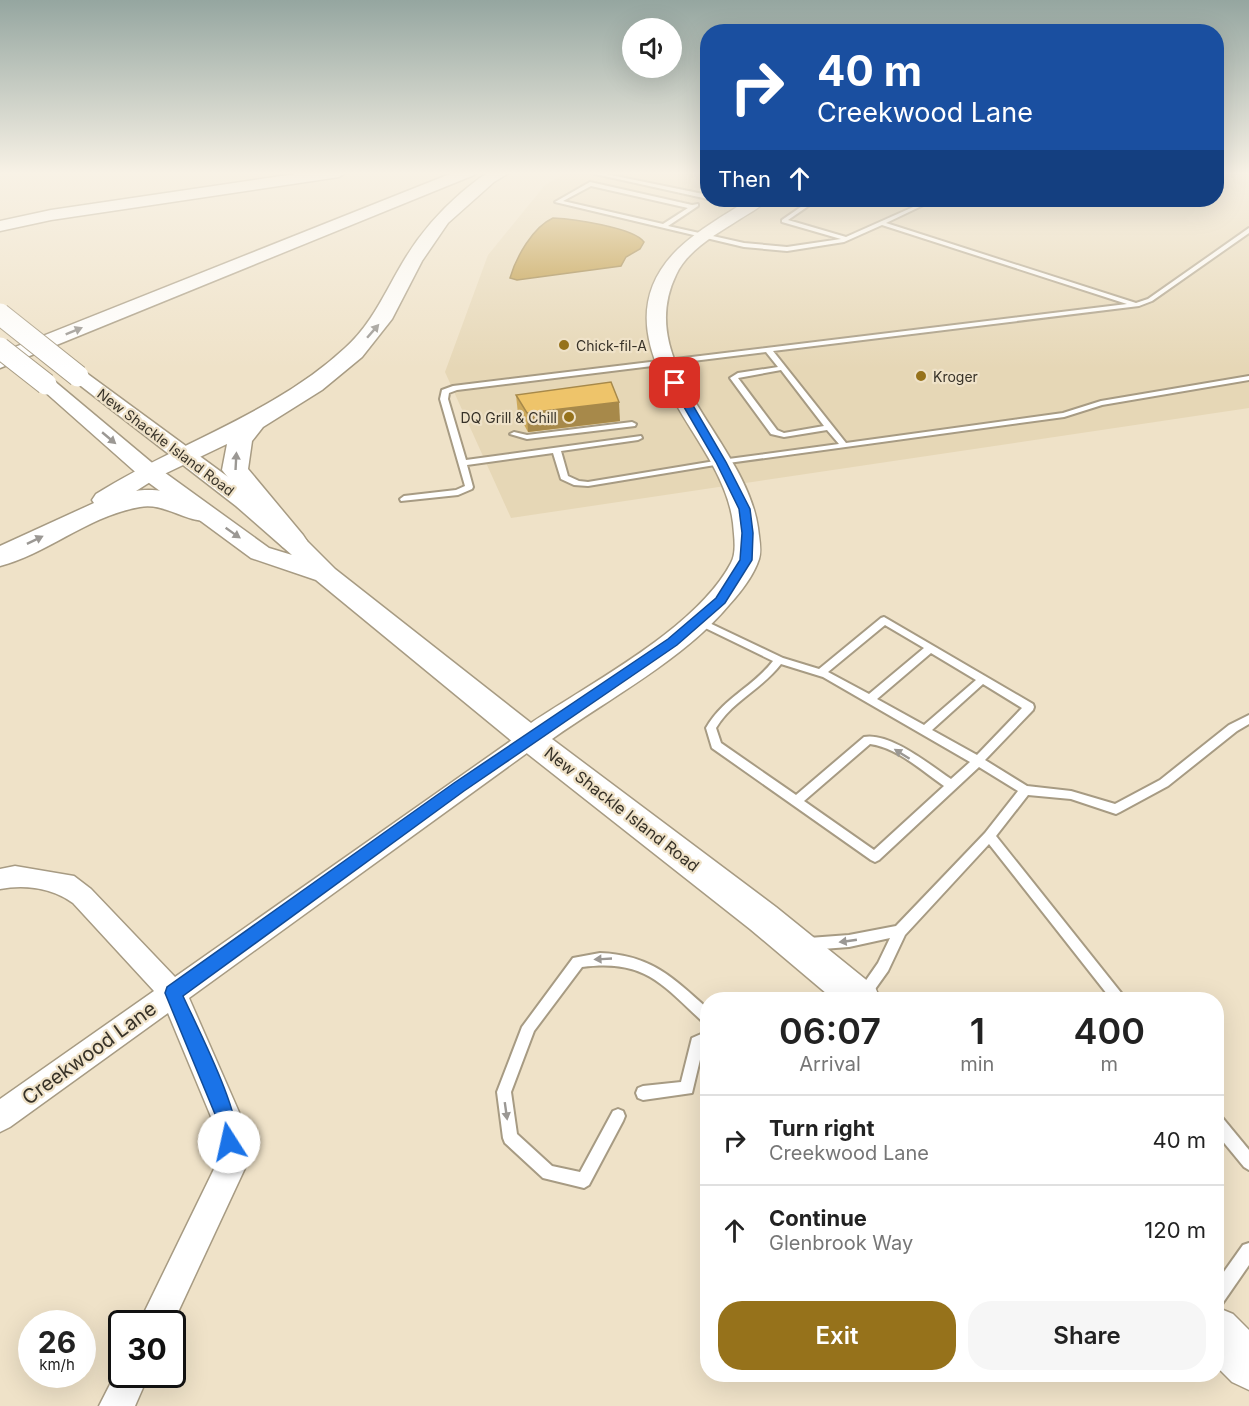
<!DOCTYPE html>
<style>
body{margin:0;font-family:Inter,sans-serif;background:#f6f6f6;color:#222;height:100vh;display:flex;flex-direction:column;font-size:22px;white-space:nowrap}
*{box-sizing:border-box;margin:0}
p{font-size:20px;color:#767676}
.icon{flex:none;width:33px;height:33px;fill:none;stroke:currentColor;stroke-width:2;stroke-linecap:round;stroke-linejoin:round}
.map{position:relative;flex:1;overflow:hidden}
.drawer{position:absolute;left:700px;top:992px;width:524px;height:390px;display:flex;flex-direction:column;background:#fff;border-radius:24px;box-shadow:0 6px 24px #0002}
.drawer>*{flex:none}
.banner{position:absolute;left:700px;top:24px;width:524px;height:183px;border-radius:24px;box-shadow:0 6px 24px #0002;background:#1a4fa0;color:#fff;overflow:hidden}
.fabs{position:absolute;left:622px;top:18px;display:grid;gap:12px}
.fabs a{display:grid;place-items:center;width:60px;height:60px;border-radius:50%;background:#fff;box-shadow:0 6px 24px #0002;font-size:30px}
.speed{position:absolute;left:18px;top:1310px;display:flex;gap:12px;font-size:30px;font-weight:700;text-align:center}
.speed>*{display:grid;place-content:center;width:78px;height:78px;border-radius:50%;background:#fff;box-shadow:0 6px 24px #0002;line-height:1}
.speed small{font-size:15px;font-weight:400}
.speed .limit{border:3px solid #111;border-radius:9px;background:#fff;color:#111}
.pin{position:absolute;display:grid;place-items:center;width:51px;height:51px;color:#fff;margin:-26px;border-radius:12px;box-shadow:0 3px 9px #0006}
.me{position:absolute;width:66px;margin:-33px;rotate:350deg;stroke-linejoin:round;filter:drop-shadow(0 0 4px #0008)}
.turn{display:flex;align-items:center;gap:21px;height:126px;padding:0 18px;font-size:27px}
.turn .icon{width:78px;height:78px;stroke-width:2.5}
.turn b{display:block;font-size:42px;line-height:51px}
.then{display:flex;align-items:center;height:57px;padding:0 18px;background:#0003;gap:12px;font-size:22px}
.eta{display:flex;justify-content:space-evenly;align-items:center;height:102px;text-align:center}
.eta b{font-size:36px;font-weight:600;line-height:42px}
.action{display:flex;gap:12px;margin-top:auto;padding:12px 18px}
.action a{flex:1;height:69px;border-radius:24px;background:#96721b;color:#fff;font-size:24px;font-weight:600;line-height:69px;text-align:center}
.action a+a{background:#f6f6f6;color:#222}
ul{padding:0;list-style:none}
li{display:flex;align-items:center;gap:18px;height:90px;padding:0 18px;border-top:2px solid #e0e0e0}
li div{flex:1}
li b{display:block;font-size:22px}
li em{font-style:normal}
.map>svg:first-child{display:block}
.built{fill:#e6d7b6}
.water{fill:#b99134;stroke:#927430;stroke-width:1.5}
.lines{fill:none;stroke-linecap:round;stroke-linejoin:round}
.lane-casing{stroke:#a79b83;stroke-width:4}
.street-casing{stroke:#a79b83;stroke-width:3}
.secondary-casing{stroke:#a79b83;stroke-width:3}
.highway-casing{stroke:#a79b83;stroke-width:3}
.lane{fill:#fff;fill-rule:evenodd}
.street{fill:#fff;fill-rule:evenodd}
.secondary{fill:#fff;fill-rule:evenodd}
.highway{fill:#fff;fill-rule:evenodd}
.secondary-bridge-casing{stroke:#a79b83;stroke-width:23;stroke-linecap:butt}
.secondary-bridge{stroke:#fff;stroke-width:21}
.wall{fill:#cda95b}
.shaded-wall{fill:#a7894a}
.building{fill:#eec46a;stroke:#a7894a;stroke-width:1.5}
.oneway{fill:#9b9894}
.route{fill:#1a73e8;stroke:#114b97;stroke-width:1.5}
.poi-dot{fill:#96721b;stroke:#efe2c8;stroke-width:2}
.labels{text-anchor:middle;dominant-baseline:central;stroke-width:4.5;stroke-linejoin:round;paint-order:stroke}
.far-poi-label{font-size:14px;fill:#373228;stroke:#efe2c8;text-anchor:start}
.far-street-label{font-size:14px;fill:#373228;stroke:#efe2c8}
.street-label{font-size:16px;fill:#373228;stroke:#efe2c8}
.near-street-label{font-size:20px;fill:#373228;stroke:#efe2c8}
</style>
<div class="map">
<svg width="1249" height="1406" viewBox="0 0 1249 1406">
<rect width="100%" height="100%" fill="#efe2c8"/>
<!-- built -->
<path class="built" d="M568 172H708V200H1216L1217 172H1249V408L511 518 445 372 488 255 545 185Z"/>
<!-- water -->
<path class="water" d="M553 218C572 219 633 227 644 242L640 249 626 257 621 266 517 280 510 278C516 257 533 227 553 218Z"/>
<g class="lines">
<defs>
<g id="lane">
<path d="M596 172 708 195V199L595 174Z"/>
<path d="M590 182 692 205 698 204V206L668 226 744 243 787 247 841 239 782 222V220L811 200H817L788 220 846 237 929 200H934L886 223 1136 303 1148 299 1249 228V233L1152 301 1139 306 773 351 846 443 1063 413 1101 401 1249 376V380L1102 405 1064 417 721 464 588 486 574 485 561 479 553 453 467 465 473 487 472 489 458 495 401 501 400 499 404 496 456 490 465 486 440 399 442 390 453 386 1127 304 882 225 844 242 787 251 744 247 555 202ZM591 186 688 208 663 224 563 201ZM766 352 778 367 738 373 730 378 771 434 784 437 827 430 839 444 721 460 588 482 579 481 568 476 561 451 638 440 642 438 641 436 466 460 448 399 449 393 457 390ZM781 370 824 426 784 433 777 430 738 378Z"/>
<path d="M632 422 636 424 635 426 527 439 510 434 514 432 527 435Z"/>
<path d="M884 617 1033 704 1034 707 1033 710 985 760 1027 786 1071 791 1115 804 1160 780 1229 725 1249 715V724L1237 731 1168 786 1120 812 1116 814 1071 799 1028 795 996 836 1126 999H1111L989 844 905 935 888 971 868 999H853L878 963 890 938 849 947 809 950 804 948 803 944 804 940 809 938 849 935 896 926 985 833 1018 791 979 767 879 860 875 862 871 860 712 748 706 728C724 697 752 688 773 661L695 623 693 621 695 619H701L783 658 819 669 881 618ZM885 625 924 648 869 694 828 672ZM931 653 976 680 924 725 877 699ZM781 664 823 677 970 762 951 779C930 765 890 732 864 737L796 795 721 743 716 728C732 701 762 689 781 664ZM983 684 1022 708 977 755 932 730ZM870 744C898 748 922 771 944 786L874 850 804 801Z"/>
<path d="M600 953C651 955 672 977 708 1009V1024L703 1022C661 983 644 959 582 967L534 1031 511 1092 517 1134 552 1166 580 1172 613 1111 618 1109 623 1111 625 1116 623 1121 589 1185 584 1188 543 1178 505 1143 503 1138 497 1092 522 1027 573 958Z"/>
<path d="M708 1031V1044L703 1047 692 1093 643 1100 638 1098 636 1093 638 1088 643 1086 681 1082 692 1038Z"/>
<path d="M1216 1114 1221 1116 1249 1150V1170L1244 1167 1216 1133Z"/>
<path d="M1249 1243V1265L1222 1304 1216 1306V1283L1243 1245Z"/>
</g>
<g id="street">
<path d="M530 731 538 733 541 739 538 745 189 998 242 1119 246 1166 172 1325 139 1323 216 1165 212 1119 168 1013 10 1127 0 1132V1099L154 991 73 903C53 888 25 884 0 889V869L15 866 74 876 91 889 175 977 522 733Z"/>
<path d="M122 1361V1374H149L135 1406H99Z"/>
</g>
<g id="secondary">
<path d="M748 200H766C760 208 749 213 740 219 718 233 687 250 676 275 632 366 746 441 758 528 759 538 762 550 759 559 754 575 740 593 729 605 684 659 610 698 552 739L776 907 875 987 880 999H833L750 929 519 747 316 580 251 558 141 477 36 384 39 380H53L157 467 269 548 292 555 236 506 68 376 71 372H85L254 496 302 536 335 569 531 723C592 682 696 629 731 563 737 552 734 536 733 523 729 489 709 458 691 429 655 371 619 307 678 249 699 229 725 215 748 200Z"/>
<path d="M1216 1307 1233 1314 1249 1330V1390L1232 1382 1216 1366Z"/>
</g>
<g id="highway">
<path d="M309 172H347L339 177 51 220 0 231V221L51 210Z"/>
<path d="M455 172H476L474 175 0 368V353Z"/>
<path d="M490 172H510L494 182 448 223 422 261 392 319 362 357 322 390 263 427 252 441 248 469 303 535 307 541 303 547 293 549 283 547 226 475 222 470 227 444 158 477 136 491C157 487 206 496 218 514L215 520C189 526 167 502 140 507 88 516 47 554 0 566V546L94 503 92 500 96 494C177 443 274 414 345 348 372 324 385 292 403 262 419 235 438 213 461 193 471 185 479 177 490 172Z"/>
</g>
</defs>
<!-- lane casing -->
<use href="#lane" class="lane-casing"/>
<!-- street casing -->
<use href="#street" class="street-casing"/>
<!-- secondary casing -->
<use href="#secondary" class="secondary-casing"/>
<!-- highway casing -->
<use href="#highway" class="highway-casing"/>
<!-- lane -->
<use href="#lane" class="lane"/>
<!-- street -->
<use href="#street" class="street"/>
<!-- secondary -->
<use href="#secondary" class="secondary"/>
<!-- highway -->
<use href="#highway" class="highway"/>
<defs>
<g id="secondary-bridge">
<path d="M0 314 78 376"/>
<path d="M0 348 46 384"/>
</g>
</defs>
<!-- secondary-bridge casing -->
<use href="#secondary-bridge" class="secondary-bridge-casing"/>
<!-- secondary-bridge -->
<use href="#secondary-bridge" class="secondary-bridge"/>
</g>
<!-- wall -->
<path class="wall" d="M516 395 620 421 528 432 518 414Z"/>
<!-- shaded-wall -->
<path class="shaded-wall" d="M619 402 620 421 528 432 527 413Z"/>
<!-- building -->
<path class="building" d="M611 382 619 402 527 413 516 395Z"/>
<!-- one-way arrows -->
<defs><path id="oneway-solid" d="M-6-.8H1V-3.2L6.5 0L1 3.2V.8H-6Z" transform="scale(1.5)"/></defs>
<g class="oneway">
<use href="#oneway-solid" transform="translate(74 331) rotate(-22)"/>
<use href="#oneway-solid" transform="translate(373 331) rotate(-49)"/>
<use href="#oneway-solid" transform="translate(109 438) rotate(40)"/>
<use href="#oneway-solid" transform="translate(236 461) rotate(-87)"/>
<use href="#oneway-solid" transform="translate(233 533) rotate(35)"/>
<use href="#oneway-solid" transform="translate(35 540) rotate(-26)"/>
<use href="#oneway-solid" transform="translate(902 754) rotate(-148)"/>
<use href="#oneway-solid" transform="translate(848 941) rotate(172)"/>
<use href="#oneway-solid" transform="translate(603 959) rotate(177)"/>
<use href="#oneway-solid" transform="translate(506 1111) rotate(82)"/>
</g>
<!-- sky -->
<linearGradient id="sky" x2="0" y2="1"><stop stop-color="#95a6a0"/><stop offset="0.47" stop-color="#f8f2e6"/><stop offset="1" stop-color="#f8f2e6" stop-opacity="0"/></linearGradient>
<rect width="1249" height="368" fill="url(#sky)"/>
<!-- route -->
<path class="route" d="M675 380 680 383 726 462 750 509 753 533 752 560 725 603 677 645 464 791 183 996C196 1025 247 1123 236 1149L229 1152 222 1149 217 1119 165 993 167 987 454 783 668 639 716 598 740 560 742 533 739 509 716 462 670 383Z"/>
<!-- markers -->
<g class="poi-dot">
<circle cx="564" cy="345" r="6"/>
<circle cx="921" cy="376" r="6"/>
<circle cx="569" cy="417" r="6"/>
</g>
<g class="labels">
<!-- far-poi labels -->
<g class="far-poi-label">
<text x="576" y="345">Chick-fil-A</text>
<text x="933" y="376">Kroger</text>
<text x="557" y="417" text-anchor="end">DQ Grill &amp; Chill</text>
</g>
<!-- far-street labels -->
<g class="far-street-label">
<text transform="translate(166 442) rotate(37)">New Shackle Island Road</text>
</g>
<!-- street labels -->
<g class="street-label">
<text transform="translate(622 809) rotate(38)">New Shackle Island Road</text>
</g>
<!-- near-street labels -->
<g class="near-street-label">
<text transform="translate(89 1053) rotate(-36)">Creekwood Lane</text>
</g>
</g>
</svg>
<div class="fabs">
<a><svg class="icon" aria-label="sound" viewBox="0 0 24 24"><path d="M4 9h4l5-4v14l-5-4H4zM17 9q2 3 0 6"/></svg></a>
</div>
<div class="speed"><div>26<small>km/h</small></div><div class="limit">30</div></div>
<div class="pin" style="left:675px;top:383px;background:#d93025"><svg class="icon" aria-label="arrive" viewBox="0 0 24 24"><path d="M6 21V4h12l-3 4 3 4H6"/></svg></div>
<svg class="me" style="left:229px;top:1142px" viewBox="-20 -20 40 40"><circle r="19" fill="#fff"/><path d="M0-13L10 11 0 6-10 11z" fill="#1a73e8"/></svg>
<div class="banner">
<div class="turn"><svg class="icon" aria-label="right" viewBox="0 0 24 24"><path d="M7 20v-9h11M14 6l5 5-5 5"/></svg><div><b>40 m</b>Creekwood Lane</div></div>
<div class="then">Then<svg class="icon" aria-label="ahead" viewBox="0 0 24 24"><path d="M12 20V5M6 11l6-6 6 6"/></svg></div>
</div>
<section class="drawer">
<div class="eta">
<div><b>06:07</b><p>Arrival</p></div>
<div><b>1</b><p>min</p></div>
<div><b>400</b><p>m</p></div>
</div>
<ul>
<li><svg class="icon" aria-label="right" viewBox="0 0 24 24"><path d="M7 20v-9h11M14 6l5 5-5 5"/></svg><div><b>Turn right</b><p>Creekwood Lane</p></div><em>40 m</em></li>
<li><svg class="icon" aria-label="ahead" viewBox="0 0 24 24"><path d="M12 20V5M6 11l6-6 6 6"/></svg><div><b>Continue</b><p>Glenbrook Way</p></div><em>120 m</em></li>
</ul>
<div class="action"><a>Exit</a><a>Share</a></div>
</section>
</div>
